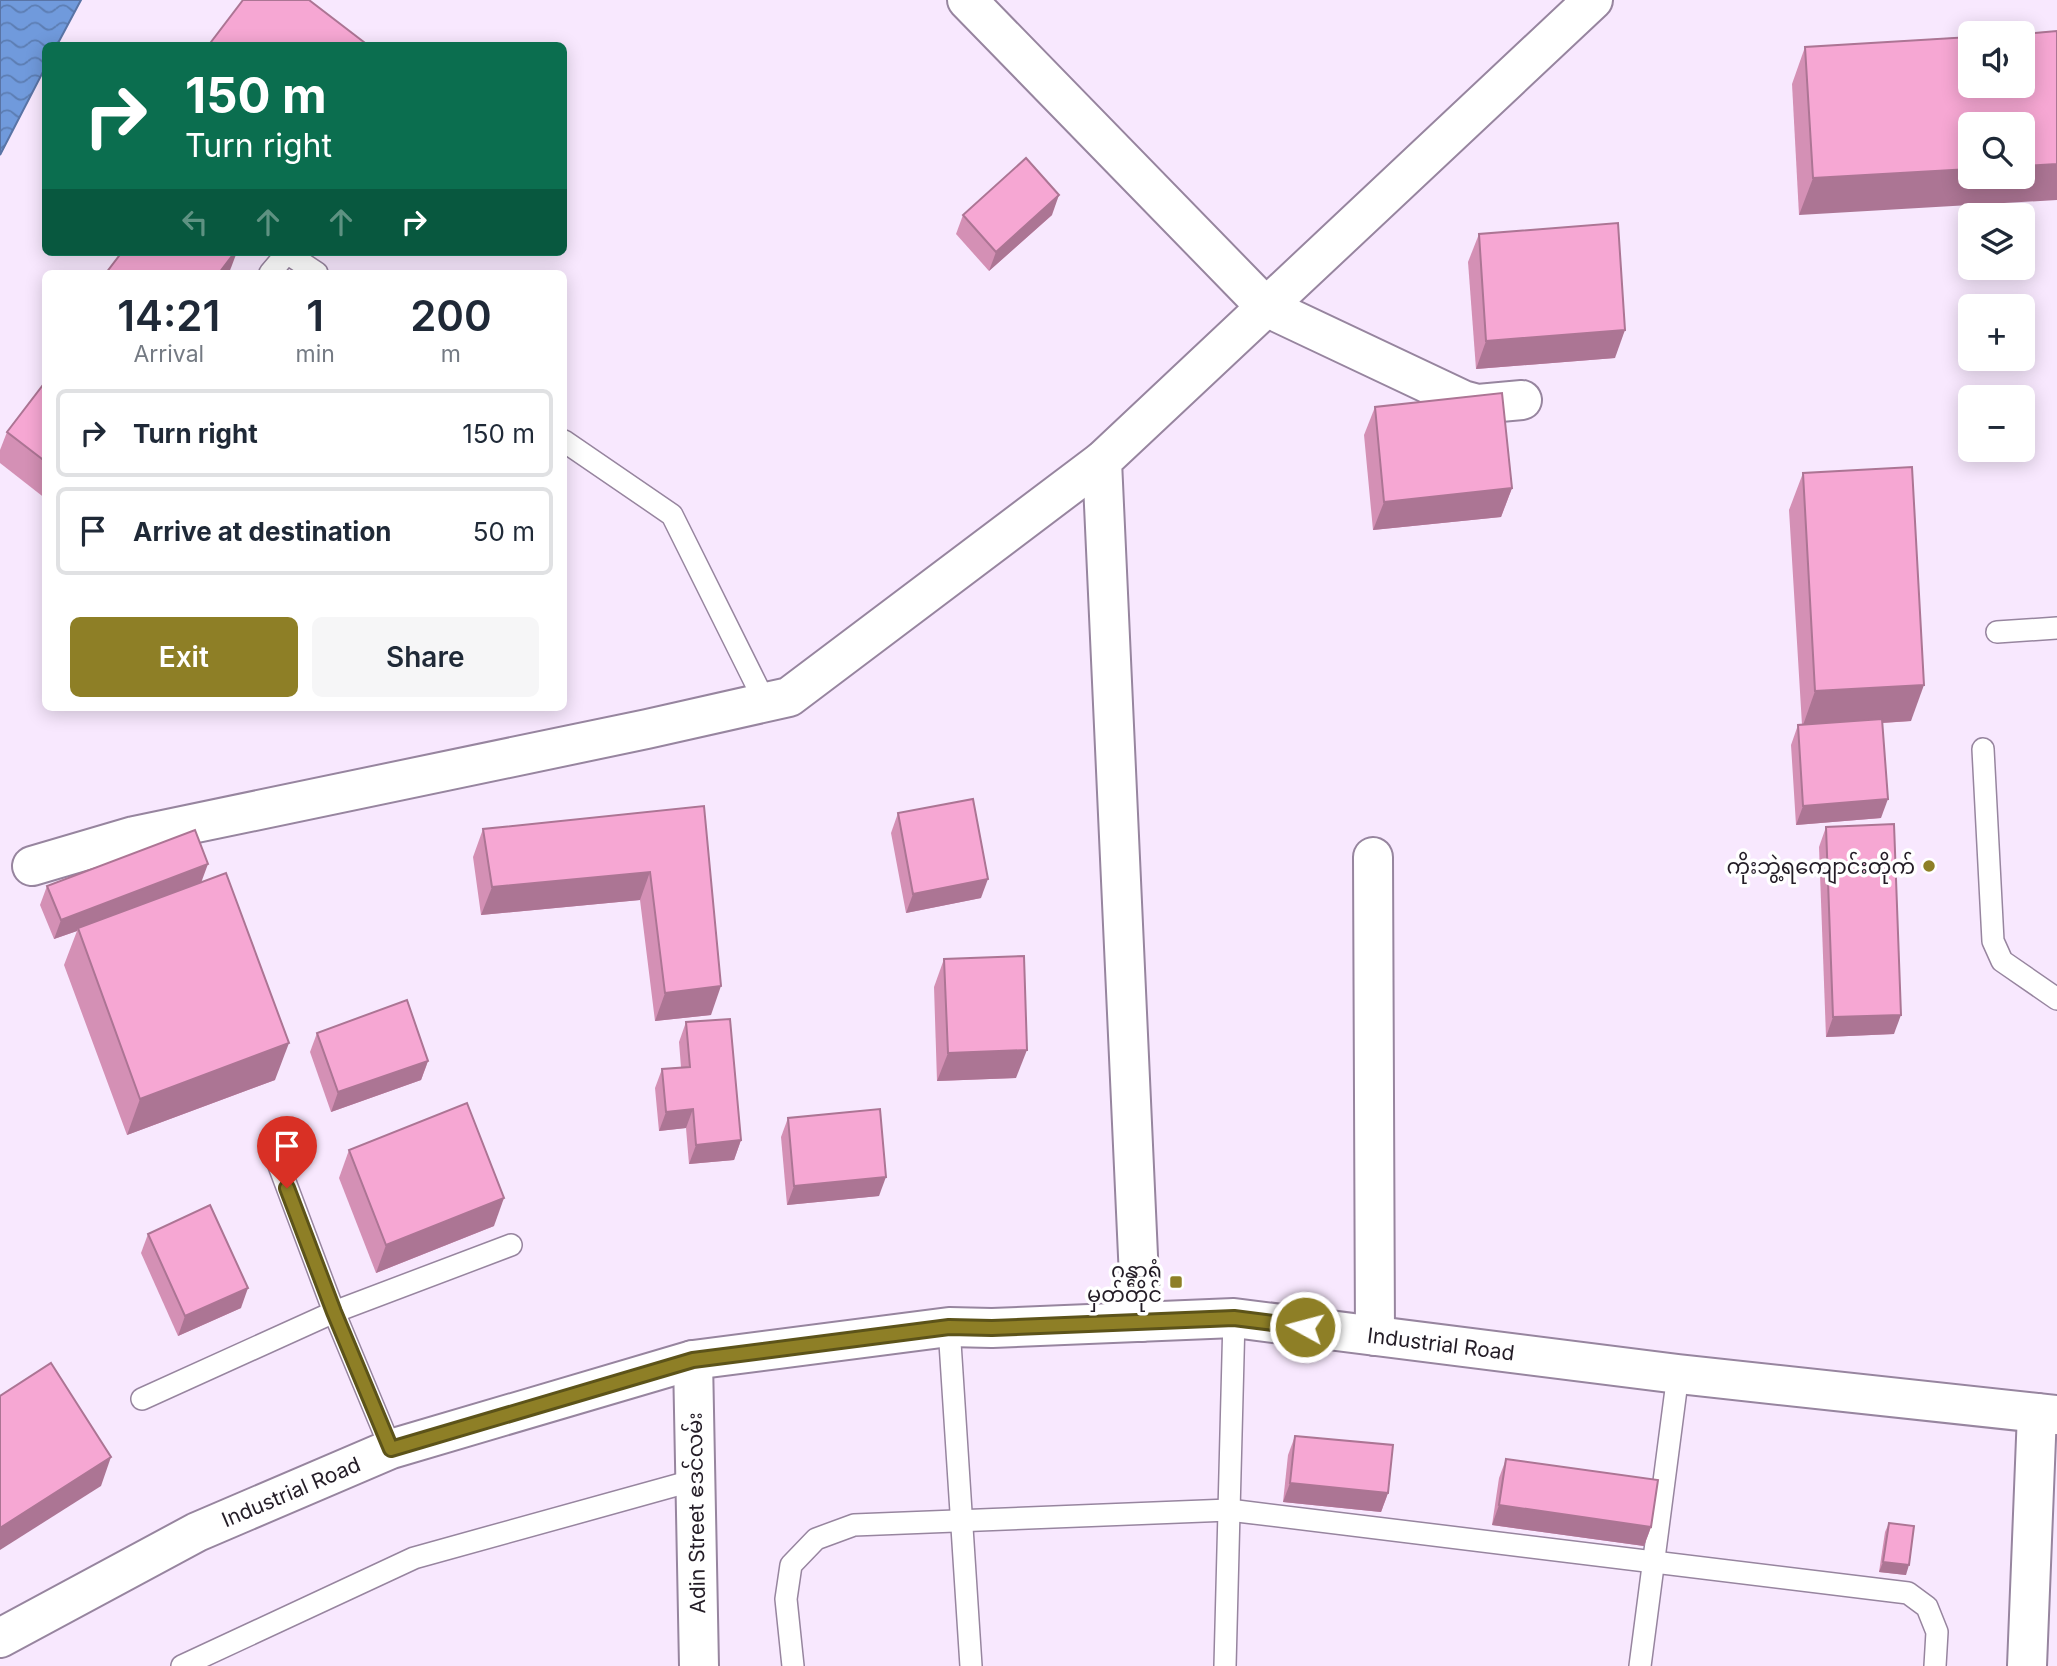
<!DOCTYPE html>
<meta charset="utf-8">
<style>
body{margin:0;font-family:Inter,"Noto Sans Myanmar",sans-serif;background:#f6f6f7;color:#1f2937;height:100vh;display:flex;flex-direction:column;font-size:26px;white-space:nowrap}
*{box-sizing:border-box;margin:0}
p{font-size:23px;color:#747a83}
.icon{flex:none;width:38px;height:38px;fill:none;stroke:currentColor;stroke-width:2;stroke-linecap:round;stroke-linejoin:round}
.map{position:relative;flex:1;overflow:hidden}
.sheet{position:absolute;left:42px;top:270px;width:525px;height:441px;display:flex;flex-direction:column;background:#fff;border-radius:10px;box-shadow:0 4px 18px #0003}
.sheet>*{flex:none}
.guide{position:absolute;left:42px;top:42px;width:525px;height:214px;border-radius:10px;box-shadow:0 4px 18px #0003;background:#0b6e4f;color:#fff;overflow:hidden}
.fabs{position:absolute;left:1958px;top:21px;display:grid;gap:14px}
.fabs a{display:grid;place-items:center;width:77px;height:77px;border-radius:10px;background:#fff;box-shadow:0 4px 18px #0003;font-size:35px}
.pin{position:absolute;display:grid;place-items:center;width:60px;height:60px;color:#fff;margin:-72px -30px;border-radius:50% 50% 50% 0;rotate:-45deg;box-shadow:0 0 7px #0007}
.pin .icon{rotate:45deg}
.me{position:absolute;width:77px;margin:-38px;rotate:277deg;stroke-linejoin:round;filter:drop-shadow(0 0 5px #0008)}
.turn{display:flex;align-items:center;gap:24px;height:147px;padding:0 28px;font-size:32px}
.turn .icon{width:91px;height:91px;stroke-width:2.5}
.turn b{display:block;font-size:49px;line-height:60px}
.lanes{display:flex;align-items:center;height:66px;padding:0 28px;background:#0003;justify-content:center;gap:35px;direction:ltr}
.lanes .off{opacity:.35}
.eta{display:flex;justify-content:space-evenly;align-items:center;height:119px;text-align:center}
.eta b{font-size:42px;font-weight:600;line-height:49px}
.cta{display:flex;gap:14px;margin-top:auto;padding:14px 28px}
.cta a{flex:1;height:80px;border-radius:10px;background:#8e7f26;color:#fff;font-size:28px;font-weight:600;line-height:80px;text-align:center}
.cta a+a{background:#f6f6f7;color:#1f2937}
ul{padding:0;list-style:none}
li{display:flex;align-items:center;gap:21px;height:88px;margin:0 14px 10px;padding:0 14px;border:4px solid #e0e1e3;border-radius:10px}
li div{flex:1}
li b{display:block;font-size:26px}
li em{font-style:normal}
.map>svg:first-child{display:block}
.water{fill:url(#water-waves);stroke:#5974a6;stroke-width:2}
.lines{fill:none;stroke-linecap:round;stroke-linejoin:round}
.service-casing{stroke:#97859f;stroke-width:24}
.minor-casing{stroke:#97859f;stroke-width:42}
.primary-casing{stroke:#97859f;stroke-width:42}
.service{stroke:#fff;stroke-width:21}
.minor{stroke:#fff;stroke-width:38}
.primary{stroke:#fff;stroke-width:38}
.wall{fill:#d490b5}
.shaded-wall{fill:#ac7594}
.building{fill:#f6a7d3;stroke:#ac7594;stroke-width:2}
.route-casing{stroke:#5c5319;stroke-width:18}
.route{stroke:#8e7f26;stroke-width:12}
.poi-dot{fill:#8e7f26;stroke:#fff;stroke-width:2.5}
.labels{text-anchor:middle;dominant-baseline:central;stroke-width:7;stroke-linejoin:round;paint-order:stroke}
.poi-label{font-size:21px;fill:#241d27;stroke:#fff;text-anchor:end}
.street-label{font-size:21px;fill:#241d27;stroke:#fff}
</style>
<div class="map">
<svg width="2057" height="1666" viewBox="0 0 2057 1666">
<defs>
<pattern id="water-waves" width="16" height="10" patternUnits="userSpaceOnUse" patternTransform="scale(1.75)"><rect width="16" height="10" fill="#709adc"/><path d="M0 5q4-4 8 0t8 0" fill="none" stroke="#5c7db2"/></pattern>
</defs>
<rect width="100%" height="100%" fill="#f8e8fe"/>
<!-- water -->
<path class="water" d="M0 0H81L57 45 46 46 45 68 0 155Z"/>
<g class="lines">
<defs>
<g id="service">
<path d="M270 273 287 253 317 273"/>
<path d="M564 441 672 515 765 702"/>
<path d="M1997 632 2057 628"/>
<path d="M1983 749 1993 941 2002 961 2057 999"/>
<path d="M278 1163 334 1312 391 1449"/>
<path d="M949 1327 971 1666"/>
<path d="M142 1399 334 1312 511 1245"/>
<path d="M182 1666 414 1558 695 1480"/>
<path d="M793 1666 786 1599 791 1565 816 1539 854 1525 1229 1510 1908 1593 1927 1607 1937 1632 1935 1666"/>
<path d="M1225 1666 1234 1318"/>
<path d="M1640 1666 1678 1374"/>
</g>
<g id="minor">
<path d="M967 0 1266 307 1463 400 1478 404 1522 400"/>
<path d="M1373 857 1375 1336"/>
<path d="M32 866 134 836 647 729 789 697 1102 461"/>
<path d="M1141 1322 1102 461 1593 0"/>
<path d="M693 1360 699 1666"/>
<path d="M2027 1666 2037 1413"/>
</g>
<path id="primary" d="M0 1638 197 1532 391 1449 693 1360 949 1327 992 1328 1234 1318 1678 1374 2057 1415"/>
</defs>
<!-- service casing -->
<use href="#service" class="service-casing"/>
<!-- minor casing -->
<use href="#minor" class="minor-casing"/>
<!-- primary casing -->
<use href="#primary" class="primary-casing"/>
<!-- service -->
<use href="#service" class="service"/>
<!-- minor -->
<use href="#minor" class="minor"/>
<!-- primary -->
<use href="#primary" class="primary"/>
</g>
<!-- wall -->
<g class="wall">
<path d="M2057 31 1799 215 1792 84 1805 47Z"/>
<path d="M963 215H1052L989 271 956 234Z"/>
<path d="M1479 234 1615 358 1476 369 1468 262Z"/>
<path d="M46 381V499L0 463V450L7 432Z"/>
<path d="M1375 407 1512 488 1501 517 1373 530 1364 435Z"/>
<path d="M1803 473 1911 721 1883 723 1881 818 1796 825 1791 745 1798 725H1802L1789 510Z"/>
<path d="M704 806 711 1015 655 1021 640 900 481 915 473 857 483 829Z"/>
<path d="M898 813 981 898 906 913 891 833Z"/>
<path d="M1826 827 1894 1034 1826 1037 1819 847Z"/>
<path d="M202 882 275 1080 127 1135 64 965 77 931 54 939 40 905 47 886Z"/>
<path d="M944 959 1016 1078 937 1081 934 987Z"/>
<path d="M686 1022 741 1140 734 1160 689 1164 686 1128 659 1131 655 1088 662 1069 681 1067 679 1042Z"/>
<path d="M317 1033 428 1061 421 1080 331 1112 310 1052Z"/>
<path d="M788 1118 879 1196 787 1205 781 1137Z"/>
<path d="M349 1150 494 1226 376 1273 339 1178Z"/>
<path d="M148 1234 241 1308 178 1336 141 1253Z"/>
<path d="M1295 1436 1388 1493 1381 1512 1283 1502 1288 1455Z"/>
<path d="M1506 1459 1651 1527 1644 1546 1492 1525 1499 1478Z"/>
<path d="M1889 1523 1906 1575 1879 1572 1885 1532Z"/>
</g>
<!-- shaded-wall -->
<g class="shaded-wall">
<path d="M2057 164V200L1799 215 1813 178 1970 169V177H2023V166Z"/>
<path d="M1059 195 1052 215 989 271 996 252Z"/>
<path d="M235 252H237L229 273H219Z"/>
<path d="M1625 330 1615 358 1476 369 1486 341Z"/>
<path d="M1512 488 1501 517 1373 530 1384 502Z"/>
<path d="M1924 685 1911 721 1802 728 1815 691Z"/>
<path d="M1888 799 1881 818 1796 825 1803 806Z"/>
<path d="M208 864 201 883 78 928 77 931 54 939 61 920Z"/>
<path d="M650 872 640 900 481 915 492 887Z"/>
<path d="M988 879 981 898 906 913 913 894Z"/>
<path d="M721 986 711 1015 655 1021 665 993Z"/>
<path d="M1901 1015 1894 1034 1826 1037 1833 1017Z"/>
<path d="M289 1043 275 1080 127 1135 140 1099Z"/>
<path d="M1027 1050 1016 1078 937 1081 948 1053Z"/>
<path d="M428 1061 421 1080 331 1112 338 1092Z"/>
<path d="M693 1109 686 1128 659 1131 666 1112Z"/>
<path d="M741 1140 734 1160 689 1164 696 1145Z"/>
<path d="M886 1177 879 1196 787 1205 794 1186Z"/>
<path d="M504 1198 494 1226 376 1273 386 1245Z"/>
<path d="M248 1288 241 1308 178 1336 185 1316Z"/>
<path d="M111 1457 101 1486 0 1550V1528Z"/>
<path d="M1290 1483 1388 1493 1381 1512 1283 1502Z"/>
<path d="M1499 1505 1651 1527 1644 1546 1492 1525Z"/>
<path d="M1883 1562 1909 1565 1906 1575 1879 1572Z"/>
</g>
<!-- building -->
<g class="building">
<path d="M243 0H309L369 46H208Z"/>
<path d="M2057 31V164L2023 166V124H1970V169L1813 178 1805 47 1970 37V86H2023V34Z"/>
<path d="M1026 158 1059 195 996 252 963 215Z"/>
<path d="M1618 223 1625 330 1486 341 1479 234Z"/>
<path d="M122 252H235L219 273H106Z"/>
<path d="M46 381V462L7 432Z"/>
<path d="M1502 393 1512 488 1384 502 1375 407Z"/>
<path d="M1912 467 1924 685 1815 691 1803 473Z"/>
<path d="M1882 719 1888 799 1803 806 1798 725Z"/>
<path d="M973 799 988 879 913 894 898 813Z"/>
<path d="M704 806 721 986 665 993 650 872 492 887 483 829Z"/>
<path d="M1894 824 1901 1015 1833 1017 1826 827Z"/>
<path d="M195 830 208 864 61 920 47 886Z"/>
<path d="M226 873 289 1043 140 1099 78 928Z"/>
<path d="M1024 956 1027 1050 948 1053 944 959Z"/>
<path d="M407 1000 428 1061 338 1092 317 1033Z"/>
<path d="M730 1019 741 1140 696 1145 693 1109 666 1112 662 1069 690 1067 686 1022Z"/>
<path d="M467 1103 504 1198 386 1245 349 1150Z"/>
<path d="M880 1109 886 1177 794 1186 788 1118Z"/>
<path d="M210 1205 248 1288 185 1316 148 1234Z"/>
<path d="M51 1363 111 1457 0 1528V1396Z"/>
<path d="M1295 1436 1393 1445 1388 1493 1290 1483Z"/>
<path d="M1506 1459 1658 1480 1651 1527 1499 1505Z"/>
<path d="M1889 1523 1914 1526 1909 1565 1883 1562Z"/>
</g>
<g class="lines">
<defs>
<path id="route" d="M287 1188 334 1312 391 1449 693 1360 949 1327 992 1328 1234 1318 1305 1327"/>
</defs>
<!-- route casing -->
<use href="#route" class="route-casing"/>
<!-- route -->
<use href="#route" class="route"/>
</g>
<!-- markers -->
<g class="poi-dot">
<circle cx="1929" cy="866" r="7"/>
<rect x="1169" y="1275" width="14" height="14" rx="3.5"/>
</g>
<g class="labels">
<!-- poi labels -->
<g class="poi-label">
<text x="1915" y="866">ကိုးဘွဲ့ရကျောင်းတိုက်</text>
<text x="1162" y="1270">ဂန္ဓာရုံ<tspan x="1162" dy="24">မှတ်တိုင်</tspan></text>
</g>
<!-- street labels -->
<g class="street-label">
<text transform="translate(1441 1344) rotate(7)">Industrial Road</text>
<text transform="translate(291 1492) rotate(-23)">Industrial Road</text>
<text transform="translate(696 1513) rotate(-91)">Adin Street ဧဒင်လမ်း</text>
</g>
</g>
</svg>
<div class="fabs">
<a><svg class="icon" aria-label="sound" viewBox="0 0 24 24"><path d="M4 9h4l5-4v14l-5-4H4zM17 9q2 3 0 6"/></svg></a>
<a><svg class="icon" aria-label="search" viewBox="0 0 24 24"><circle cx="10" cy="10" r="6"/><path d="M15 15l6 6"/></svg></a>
<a><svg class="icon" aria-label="layers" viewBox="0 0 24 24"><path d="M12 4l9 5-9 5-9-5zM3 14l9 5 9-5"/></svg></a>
<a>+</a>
<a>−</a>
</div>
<div class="pin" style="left:287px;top:1188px;background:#d93025"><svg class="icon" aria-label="arrive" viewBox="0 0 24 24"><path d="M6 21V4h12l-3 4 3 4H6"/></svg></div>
<svg class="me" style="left:1305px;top:1327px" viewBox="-20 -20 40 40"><circle r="17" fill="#8e7f26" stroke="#fff" stroke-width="3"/><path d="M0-11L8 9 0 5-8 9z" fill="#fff"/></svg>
<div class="guide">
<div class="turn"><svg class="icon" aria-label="right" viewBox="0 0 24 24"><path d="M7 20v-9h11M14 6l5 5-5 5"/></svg><div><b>150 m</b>Turn right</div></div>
<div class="lanes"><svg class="icon off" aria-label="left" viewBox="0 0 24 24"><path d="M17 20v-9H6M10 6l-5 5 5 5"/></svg><svg class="icon off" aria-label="ahead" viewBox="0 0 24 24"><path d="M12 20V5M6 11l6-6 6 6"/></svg><svg class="icon off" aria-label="ahead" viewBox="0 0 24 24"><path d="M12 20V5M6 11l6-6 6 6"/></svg><svg class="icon" aria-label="right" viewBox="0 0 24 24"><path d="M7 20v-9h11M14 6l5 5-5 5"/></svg></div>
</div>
<section class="sheet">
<div class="eta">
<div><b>14:21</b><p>Arrival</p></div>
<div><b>1</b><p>min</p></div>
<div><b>200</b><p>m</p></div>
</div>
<ul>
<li><svg class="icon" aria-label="right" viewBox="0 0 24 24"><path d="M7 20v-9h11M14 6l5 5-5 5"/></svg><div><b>Turn right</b></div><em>150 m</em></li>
<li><svg class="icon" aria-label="arrive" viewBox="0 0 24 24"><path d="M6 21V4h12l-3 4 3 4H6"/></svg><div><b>Arrive at destination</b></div><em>50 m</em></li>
</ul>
<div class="cta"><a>Exit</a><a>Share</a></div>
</section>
</div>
